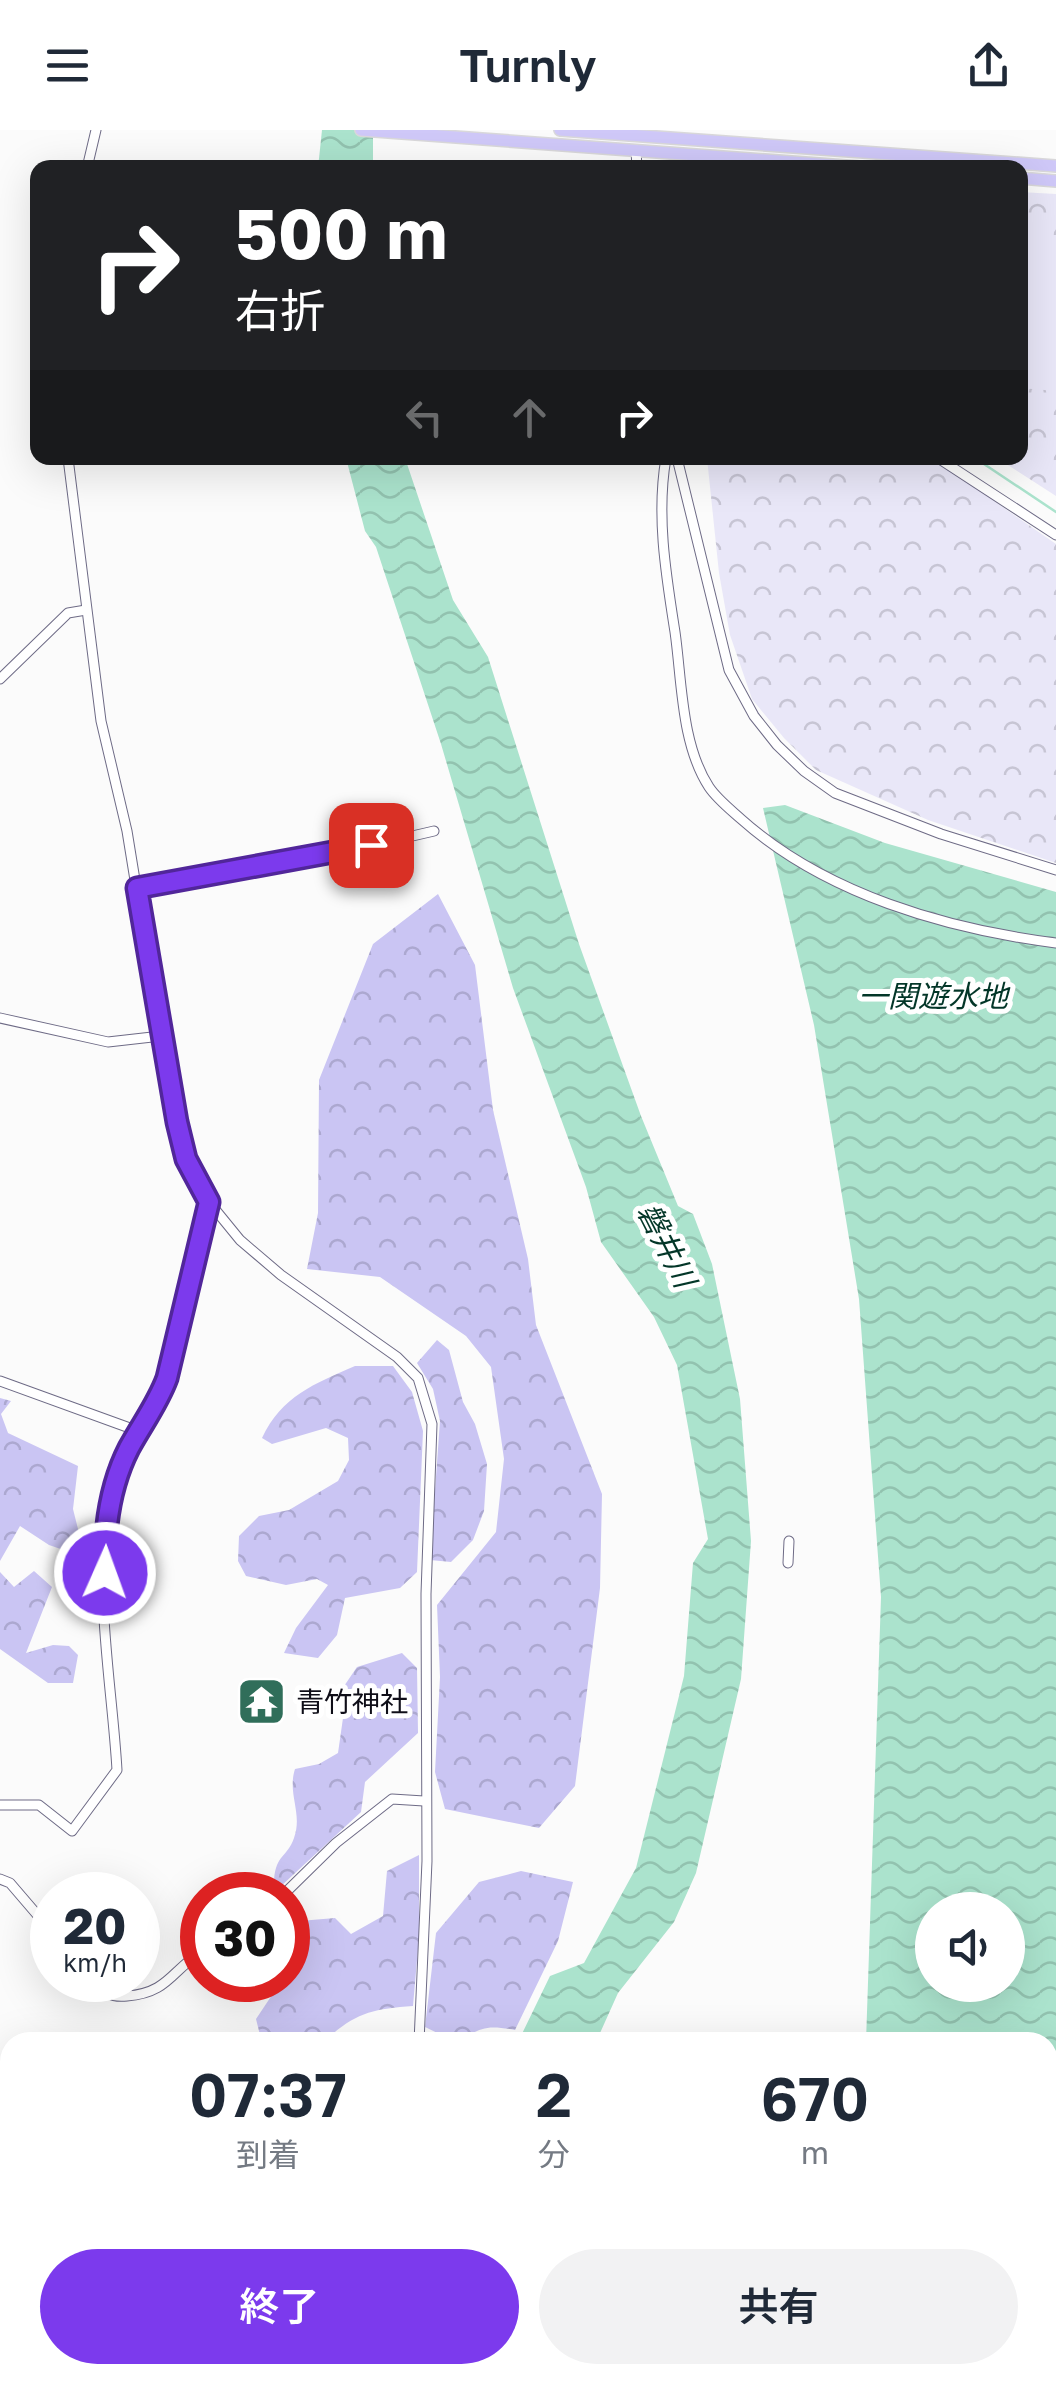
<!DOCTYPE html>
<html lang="ja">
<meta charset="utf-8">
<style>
body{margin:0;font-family:"Golos Text","Noto Sans JP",sans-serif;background:#f2f2f3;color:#1f2937;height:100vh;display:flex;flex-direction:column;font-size:38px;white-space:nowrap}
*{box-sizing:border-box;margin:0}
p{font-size:32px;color:#747a83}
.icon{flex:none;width:55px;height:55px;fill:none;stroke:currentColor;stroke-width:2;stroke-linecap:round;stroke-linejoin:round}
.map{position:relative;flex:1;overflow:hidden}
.side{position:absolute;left:0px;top:1902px;width:1058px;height:352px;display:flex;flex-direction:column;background:#fff;border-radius:30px 30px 0 0;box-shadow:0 10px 40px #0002}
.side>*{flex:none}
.top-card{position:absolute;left:30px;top:30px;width:998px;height:305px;border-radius:20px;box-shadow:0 10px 40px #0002;background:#202124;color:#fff;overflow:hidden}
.fabs{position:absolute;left:915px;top:1762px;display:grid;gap:20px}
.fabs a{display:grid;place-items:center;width:110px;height:110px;border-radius:50%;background:#fff;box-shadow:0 10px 40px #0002;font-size:50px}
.speed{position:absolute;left:30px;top:1742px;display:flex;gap:20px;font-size:50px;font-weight:700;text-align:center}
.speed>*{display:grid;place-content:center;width:130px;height:130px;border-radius:50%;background:#fff;box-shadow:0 10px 40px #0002;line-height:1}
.speed small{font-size:25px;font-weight:400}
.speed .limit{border:15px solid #d22;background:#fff;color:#111}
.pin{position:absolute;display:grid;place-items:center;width:85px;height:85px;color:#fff;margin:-42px;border-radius:20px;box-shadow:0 5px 15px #0006}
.me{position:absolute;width:110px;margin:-55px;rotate:2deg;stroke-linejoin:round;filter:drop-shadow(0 0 8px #0008)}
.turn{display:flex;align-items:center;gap:35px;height:210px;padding:0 40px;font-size:45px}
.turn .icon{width:130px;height:130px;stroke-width:2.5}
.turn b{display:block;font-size:70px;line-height:85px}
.lanes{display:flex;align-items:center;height:95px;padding:0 40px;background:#0003;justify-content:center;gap:50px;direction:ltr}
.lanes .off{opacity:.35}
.eta{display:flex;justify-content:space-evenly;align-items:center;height:170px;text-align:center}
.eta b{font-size:60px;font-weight:600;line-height:70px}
.button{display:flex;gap:20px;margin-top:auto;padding:20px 40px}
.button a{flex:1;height:115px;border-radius:60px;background:#7c3aed;color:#fff;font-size:40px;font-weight:600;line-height:115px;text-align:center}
.button a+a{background:#f2f2f3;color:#1f2937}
header{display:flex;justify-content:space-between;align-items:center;height:130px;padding:0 40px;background:#fff;font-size:45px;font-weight:600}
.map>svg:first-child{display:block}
.forest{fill:url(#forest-crowns)}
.park{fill:url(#park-crowns)}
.pitch{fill:#e9e7f8}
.water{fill:url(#water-waves);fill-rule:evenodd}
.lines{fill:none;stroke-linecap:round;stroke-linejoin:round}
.stream{stroke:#abe3cd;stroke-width:2.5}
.minor-casing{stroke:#6e6b86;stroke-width:11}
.major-casing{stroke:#d9d8da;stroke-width:14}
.minor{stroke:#fff;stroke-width:9}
.major{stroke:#cfc8f8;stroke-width:11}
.route-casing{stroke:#51269a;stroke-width:25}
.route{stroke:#7c3aed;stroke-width:18}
.labels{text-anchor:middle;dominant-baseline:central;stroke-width:10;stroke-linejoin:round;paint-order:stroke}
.poi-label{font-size:28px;fill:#0f0e18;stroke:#fff;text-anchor:start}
.water-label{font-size:30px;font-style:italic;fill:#033628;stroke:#fff}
</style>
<header><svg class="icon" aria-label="menu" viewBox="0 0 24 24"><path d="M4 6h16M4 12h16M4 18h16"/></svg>Turnly<svg class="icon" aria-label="share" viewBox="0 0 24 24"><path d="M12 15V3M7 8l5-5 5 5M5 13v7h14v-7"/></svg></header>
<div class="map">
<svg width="1056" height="2254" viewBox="0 0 1056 2254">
<defs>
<pattern id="forest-crowns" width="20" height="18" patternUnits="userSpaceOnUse" patternTransform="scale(2.5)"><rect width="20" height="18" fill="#cac5f3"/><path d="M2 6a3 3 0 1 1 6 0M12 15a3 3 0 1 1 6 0" fill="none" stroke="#aca8d0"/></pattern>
<pattern id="park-crowns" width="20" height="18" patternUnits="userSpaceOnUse" patternTransform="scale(2.5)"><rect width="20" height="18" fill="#e9e7f8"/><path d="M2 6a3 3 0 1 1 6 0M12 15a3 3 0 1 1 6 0" fill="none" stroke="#c7c5d4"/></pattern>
<pattern id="water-waves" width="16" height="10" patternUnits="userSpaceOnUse" patternTransform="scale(2.5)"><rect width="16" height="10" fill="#abe3cd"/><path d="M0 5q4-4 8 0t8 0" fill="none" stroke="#92c2af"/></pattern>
</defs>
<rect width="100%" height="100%" fill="#fbfbfb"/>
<!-- forest -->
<g class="forest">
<path d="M438 764 475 835 493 980 528 1129 536 1195 602 1364 600 1458 575 1656 539 1698 445 1679 435 1642 440 1547 437 1475 496 1402 504 1329 491 1237 466 1206 380 1147 307 1139 318 1083 319 950 373 814Z"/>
<path d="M437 1210 449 1220 463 1272 475 1294 487 1334 484 1381 473 1410 451 1432 430 1430 440 1291 433 1259 417 1233Z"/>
<path d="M355 1236H393L412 1262 423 1301 417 1442 400 1458 345 1468 337 1505 318 1528 284 1523 296 1498 328 1455 317 1449 286 1455 246 1446 238 1431 239 1406 259 1386 289 1380 338 1351 349 1330 348 1308 326 1298 272 1314 262 1308C282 1266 314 1254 355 1236Z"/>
<path d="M0 1268 11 1271 1 1284 8 1303 78 1336 73 1379 79 1403 75 1424 49 1415 20 1396 0 1431Z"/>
<path d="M34 1441 52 1457 26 1523 53 1515 69 1516 78 1525 73 1553H48L0 1519V1442L14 1457Z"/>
<path d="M402 1523 417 1538 418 1603 365 1652 361 1682 280 1757 274 1750C276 1724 287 1728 294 1708 303 1683 287 1664 295 1639L319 1634 338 1623 343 1588 340 1562 357 1537Z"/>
<path d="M419 1725V1807L413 1876C372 1879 354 1883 324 1912L261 1909 256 1889 282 1850H288L291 1836 288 1833V1792L335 1788 351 1804 383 1786 387 1741Z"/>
<path d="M521 1741 573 1752 558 1811 515 1900C483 1894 481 1899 456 1912L425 1897 436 1803 479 1752Z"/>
</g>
<!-- park -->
<g class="park">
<path d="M1020 62 1056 64V366L997 328H1020Z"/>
<path d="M707 328H932L1056 414V733L928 690 816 640 784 608 752 569 730 505 719 443Z"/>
</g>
<!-- pitch -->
<path class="pitch" d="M1020 111H1056V261L1020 258Z"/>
<!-- water -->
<g class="water">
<path d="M322 0H373V37L318 38Z"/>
<path d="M346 328H405L453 470 488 527 579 814 641 986 678 1076 693 1084 712 1134 740 1269 751 1411 741 1549 696 1743 674 1792 618 1863 596 1912H518L550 1846 584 1833 636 1738 684 1546 693 1433 708 1409 677 1235 654 1187 601 1112 586 1057 513 858 441 614 376 417 365 401Z"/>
<path d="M785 675 885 713 1056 762V2101L1048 2100V1912H866L881 1467 859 1169 814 895 763 678ZM932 1780H1008V1855H932Z"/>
<path d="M1048 2195 1056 2196V2254H599L624 2245H1048Z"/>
<path d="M341 2245H427L423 2254H335Z"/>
</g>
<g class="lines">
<!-- stream -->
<path class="stream" d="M975 328 1056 382"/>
<defs>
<g id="minor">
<path d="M636 20 637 38"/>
<path d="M87 38 96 0"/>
<path d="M68 328 101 591 127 701 164 928 186 1029 209 1072 240 1110 281 1145 397 1227 418 1248 432 1294 426 1464 427 1731 419 1912"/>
<path d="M666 328C656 385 666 445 675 502 682 551 681 614 709 657 717 669 731 680 741 689 825 764 946 799 1056 813"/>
<path d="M677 328 729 540 754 586 777 615 804 641 835 663 941 704 1056 740"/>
<path d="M938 328 1056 405"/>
<path d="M0 549 68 483 86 480"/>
<path d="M137 758 352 720 434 701"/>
<path d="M0 888 108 912 161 906"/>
<path d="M0 1251 138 1301"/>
<path d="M788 1433 789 1411"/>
<path d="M0 1675H39L72 1701 117 1640C112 1553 93 1460 109 1373 118 1326 144 1304 161 1264 172 1240 175 1216 181 1191 190 1151 202 1112 209 1072"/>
<path d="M0 1749 10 1753 52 1802"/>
<path d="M283 1765 336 1713 392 1669 424 1671"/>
<path d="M92 1850C102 1862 111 1868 127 1866 169 1863 172 1839 202 1822"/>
<path d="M1048 2030 1056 2032"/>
<path d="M291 2254 299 2245"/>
</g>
<g id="major">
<path d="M361 0 873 38"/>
<path d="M560 0 1056 36"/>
<path d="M1020 48 1056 51"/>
</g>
</defs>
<!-- minor casing -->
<use href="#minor" class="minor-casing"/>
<!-- major casing -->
<use href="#major" class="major-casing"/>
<!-- minor -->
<use href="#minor" class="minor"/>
<!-- major -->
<use href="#major" class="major"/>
</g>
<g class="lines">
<defs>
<path id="route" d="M105 1443C104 1400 109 1357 129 1318 142 1294 158 1273 167 1248L209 1072 186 1029 177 992 137 758 371 715"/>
</defs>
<!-- route casing -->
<use href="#route" class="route-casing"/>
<!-- route -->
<use href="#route" class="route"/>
</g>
<!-- icons -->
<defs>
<symbol id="temple-square" viewBox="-11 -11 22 22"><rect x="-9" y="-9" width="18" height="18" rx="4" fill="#306e5a" stroke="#fff"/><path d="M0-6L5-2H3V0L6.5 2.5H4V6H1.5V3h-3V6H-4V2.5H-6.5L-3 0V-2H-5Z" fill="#fff"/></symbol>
</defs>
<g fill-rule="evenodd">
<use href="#temple-square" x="234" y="1544" width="55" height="55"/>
</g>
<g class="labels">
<!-- poi labels -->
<g class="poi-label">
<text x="296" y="1571">青竹神社</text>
</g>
<!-- water labels -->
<g class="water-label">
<text x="933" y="866">一関遊水地</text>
<text transform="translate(667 1115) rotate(63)">磐井川</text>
</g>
</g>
</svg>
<div class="fabs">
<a><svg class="icon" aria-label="sound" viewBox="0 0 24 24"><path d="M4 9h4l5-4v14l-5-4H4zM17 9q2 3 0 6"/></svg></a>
</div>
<div class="speed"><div>20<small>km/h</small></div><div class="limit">30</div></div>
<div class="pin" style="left:371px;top:715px;background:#d93025"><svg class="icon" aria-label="arrive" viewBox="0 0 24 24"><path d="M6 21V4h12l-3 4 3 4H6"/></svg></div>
<svg class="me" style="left:105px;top:1443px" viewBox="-20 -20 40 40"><circle r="17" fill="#7c3aed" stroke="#fff" stroke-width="3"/><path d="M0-11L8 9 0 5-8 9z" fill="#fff"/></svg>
<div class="top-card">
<div class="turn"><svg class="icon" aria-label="right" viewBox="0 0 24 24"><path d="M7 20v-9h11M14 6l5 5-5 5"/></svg><div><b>500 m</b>右折</div></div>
<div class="lanes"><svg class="icon off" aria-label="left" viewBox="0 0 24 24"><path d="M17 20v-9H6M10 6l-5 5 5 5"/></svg><svg class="icon off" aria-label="ahead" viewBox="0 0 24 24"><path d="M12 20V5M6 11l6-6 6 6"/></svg><svg class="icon" aria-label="right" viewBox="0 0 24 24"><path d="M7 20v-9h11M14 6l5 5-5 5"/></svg></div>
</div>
<section class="side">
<div class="eta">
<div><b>07:37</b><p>到着</p></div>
<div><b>2</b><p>分</p></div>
<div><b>670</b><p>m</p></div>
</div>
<div class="button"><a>終了</a><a>共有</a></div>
</section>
</div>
